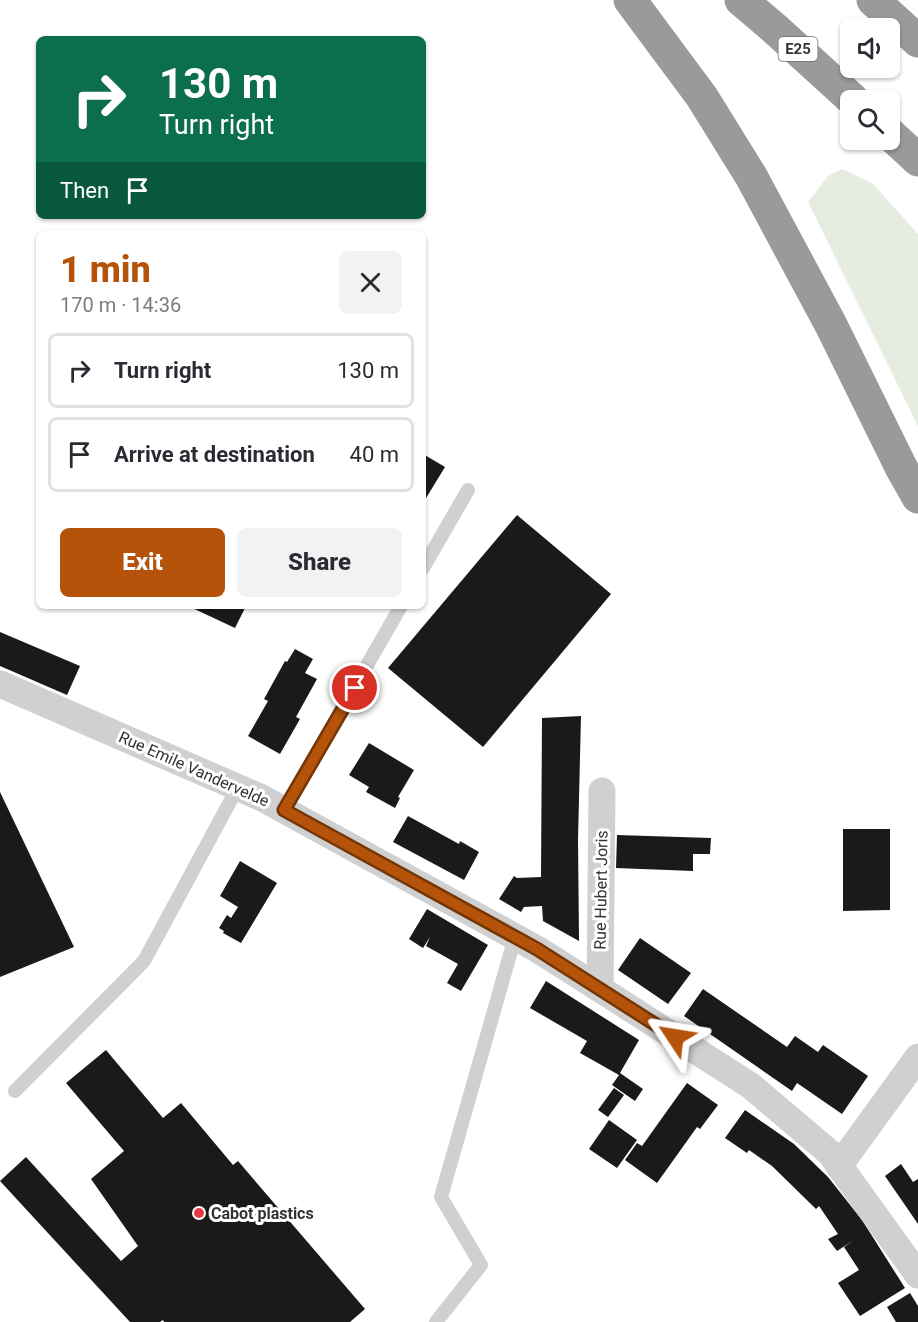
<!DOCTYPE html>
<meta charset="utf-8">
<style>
body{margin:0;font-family:Roboto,sans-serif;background:#f2f2f3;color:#2b2b33;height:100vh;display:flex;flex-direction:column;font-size:22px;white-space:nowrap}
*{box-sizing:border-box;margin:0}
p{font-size:20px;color:#7c7c81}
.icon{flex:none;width:33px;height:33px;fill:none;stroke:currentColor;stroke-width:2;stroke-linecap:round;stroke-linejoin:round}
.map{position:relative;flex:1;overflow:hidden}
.details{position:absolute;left:36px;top:231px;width:390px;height:378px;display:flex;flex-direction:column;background:#fff;border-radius:9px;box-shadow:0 2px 4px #0004}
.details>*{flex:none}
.top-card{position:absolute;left:36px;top:36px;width:390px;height:183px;border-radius:9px;box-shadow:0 2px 4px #0004;background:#0b6e4f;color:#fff;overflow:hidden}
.tools{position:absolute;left:840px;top:18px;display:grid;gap:12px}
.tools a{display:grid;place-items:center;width:60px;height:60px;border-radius:9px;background:#fff;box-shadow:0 2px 4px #0004;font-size:30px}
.pin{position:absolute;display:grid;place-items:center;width:51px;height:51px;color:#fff;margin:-26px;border:3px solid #fff;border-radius:50%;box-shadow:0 2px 6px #0007}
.me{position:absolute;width:66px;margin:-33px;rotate:303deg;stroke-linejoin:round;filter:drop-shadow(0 0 4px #0008)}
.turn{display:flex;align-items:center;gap:21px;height:126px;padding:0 24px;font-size:27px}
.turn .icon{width:78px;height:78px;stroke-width:2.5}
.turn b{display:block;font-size:42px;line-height:51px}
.then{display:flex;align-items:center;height:57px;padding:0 24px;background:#0003;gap:12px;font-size:22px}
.round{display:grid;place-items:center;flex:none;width:63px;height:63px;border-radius:9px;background:#f2f2f3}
.headline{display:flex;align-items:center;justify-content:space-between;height:102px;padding:0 24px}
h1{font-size:36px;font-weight:800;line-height:45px;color:#b45309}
.action{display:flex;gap:12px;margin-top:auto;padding:12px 24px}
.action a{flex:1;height:69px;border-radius:9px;background:#b45309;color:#fff;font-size:24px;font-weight:800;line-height:69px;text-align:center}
.action a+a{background:#f2f2f3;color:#2b2b33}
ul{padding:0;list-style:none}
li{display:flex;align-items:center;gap:18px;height:75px;margin:0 12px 9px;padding:0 12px;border:3px solid #e1e1e2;border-radius:9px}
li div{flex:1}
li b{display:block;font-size:22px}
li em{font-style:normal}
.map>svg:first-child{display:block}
.green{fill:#e6ecdf}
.building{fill:#1a1a1a}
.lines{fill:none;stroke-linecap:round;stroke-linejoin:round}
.service{stroke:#d0d0d0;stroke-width:14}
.minor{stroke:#d0d0d0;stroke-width:27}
.motorway{stroke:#9a9a9a;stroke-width:33}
.route-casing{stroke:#753606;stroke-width:15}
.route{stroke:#b45309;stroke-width:10}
.poi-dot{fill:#e63946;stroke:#fff;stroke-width:2}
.labels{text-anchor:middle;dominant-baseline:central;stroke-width:6;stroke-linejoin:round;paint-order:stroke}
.shield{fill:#fff;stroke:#707070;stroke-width:1.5}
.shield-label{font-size:15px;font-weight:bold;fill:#333}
.street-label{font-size:16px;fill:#333;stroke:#fff}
.poi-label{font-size:16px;font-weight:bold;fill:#333;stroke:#fff;text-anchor:start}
</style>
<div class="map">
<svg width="918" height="1322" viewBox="0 0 918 1322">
<rect width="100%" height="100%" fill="#fff"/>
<!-- green -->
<path class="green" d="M842 169 872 183 918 234V426L808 202 829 175Z"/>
<!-- building -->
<g class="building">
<path d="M423 454 445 467 423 503Z"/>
<path d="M517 515 611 594 483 747 388 668Z"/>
<path d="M188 606H246L235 628Z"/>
<path d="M0 632 80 666 67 695 0 666Z"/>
<path d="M295 649 313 659 305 673 317 679 296 717 300 719 280 754 248 736 268 701 264 699 285 661 287 662Z"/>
<path d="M581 716 578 840 579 941 543 921 542 906 524 907 521 912 499 899 514 876 517 878 541 877 542 718Z"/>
<path d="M369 743 414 770 398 797 400 798 395 808 366 792 369 787 349 775Z"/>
<path d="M0 792 74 947 0 977Z"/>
<path d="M408 816 459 844 460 841 479 852 464 880 393 842Z"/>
<path d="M843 829H890V910L843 911Z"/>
<path d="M617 835 711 838 710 854H693V871L616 868Z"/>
<path d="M240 861 277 883 241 943 223 933 224 931 219 928 227 915 231 918 238 907 220 896Z"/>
<path d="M427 909 488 945 461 991 447 983 458 964 426 946 430 937 423 948 409 939Z"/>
<path d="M640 938 691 973 668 1004 618 970Z"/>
<path d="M546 981 639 1040 620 1073 643 1089 635 1101 612 1085 619 1075 580 1053 587 1041 530 1008Z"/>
<path d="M703 989 787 1047 795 1036 818 1052 823 1045 868 1076 842 1114 797 1083 792 1091 684 1016Z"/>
<path d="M106 1050 163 1118 181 1103 233 1165 238 1161 365 1309 350 1322H164L163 1320 160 1322H130L0 1181 26 1157 121 1261 138 1246 91 1179 124 1151 66 1083Z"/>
<path d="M687 1083 718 1105 700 1129 697 1127 657 1183 625 1160 637 1143 642 1146Z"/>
<path d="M614 1088 624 1095 608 1117 598 1110Z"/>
<path d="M745 1110 794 1144 828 1177 862 1220 905 1288 860 1316 838 1283 859 1270 844 1247 854 1240 837 1251 828 1239 838 1234 819 1206 816 1209 772 1166 749 1150 747 1153 725 1138Z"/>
<path d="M609 1120 637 1140 617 1168 589 1149Z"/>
<path d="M901 1164 913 1182 918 1179V1224L885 1176Z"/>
<path d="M910 1293 918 1306V1322H896L887 1307Z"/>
</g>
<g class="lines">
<!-- service -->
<g class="service">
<path d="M423 568 468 490"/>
<path d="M284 810 401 606"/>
<path d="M15 1091 144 961 238 787"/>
<path d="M436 1322 481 1265 441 1197 515 937"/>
</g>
<!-- minor -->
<g class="minor">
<path d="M0 684 262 798 537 949 600 989 751 1086 830 1153 918 1275"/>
<path d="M600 989 602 791"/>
<path d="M839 1166 918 1057"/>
</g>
<!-- motorway -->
<g class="motorway">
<path d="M630 0 702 97 751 176 831 325 901 467 918 497"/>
<path d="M741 0 774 28 853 100"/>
<path d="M873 0 918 41"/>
<path d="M890 134 918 160"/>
</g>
</g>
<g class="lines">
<defs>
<path id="route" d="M355 688 284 810 537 949 675 1037"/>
</defs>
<!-- route casing -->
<use href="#route" class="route-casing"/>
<!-- route -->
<use href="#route" class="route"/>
</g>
<!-- markers -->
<circle class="poi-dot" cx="199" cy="1213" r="6"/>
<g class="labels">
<!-- shield labels -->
<rect class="shield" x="778.5" y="37" width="39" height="24" rx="4.5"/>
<g class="shield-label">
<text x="798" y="49">E25</text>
</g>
<!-- street labels -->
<g class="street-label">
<text transform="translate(194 769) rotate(24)">Rue Emile Vandervelde</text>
<text transform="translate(601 890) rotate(-89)">Rue Hubert Joris</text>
</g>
<!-- poi labels -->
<g class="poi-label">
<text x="211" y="1213">Cabot plastics</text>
</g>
</g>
</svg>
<div class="tools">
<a><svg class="icon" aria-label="sound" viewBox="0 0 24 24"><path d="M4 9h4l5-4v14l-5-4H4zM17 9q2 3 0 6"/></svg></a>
<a><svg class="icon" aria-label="search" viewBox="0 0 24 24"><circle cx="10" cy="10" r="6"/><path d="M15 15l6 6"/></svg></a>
</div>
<div class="pin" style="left:355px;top:688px;background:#d93025"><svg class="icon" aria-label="arrive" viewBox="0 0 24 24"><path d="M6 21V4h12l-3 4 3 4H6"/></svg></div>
<svg class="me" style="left:675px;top:1037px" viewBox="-20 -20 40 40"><path d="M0-17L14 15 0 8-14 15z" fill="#b45309" stroke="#fff" stroke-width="4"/></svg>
<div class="top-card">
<div class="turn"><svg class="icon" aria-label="right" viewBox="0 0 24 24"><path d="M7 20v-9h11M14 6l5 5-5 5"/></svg><div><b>130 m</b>Turn right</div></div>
<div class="then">Then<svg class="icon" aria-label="arrive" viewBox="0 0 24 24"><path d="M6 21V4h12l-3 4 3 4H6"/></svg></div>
</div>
<section class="details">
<div class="headline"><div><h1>1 min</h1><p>170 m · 14:36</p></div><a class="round"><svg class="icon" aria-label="close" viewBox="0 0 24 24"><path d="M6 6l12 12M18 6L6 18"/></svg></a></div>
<ul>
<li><svg class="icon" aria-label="right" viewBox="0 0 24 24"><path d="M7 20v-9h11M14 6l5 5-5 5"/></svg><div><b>Turn right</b></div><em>130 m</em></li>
<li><svg class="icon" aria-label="arrive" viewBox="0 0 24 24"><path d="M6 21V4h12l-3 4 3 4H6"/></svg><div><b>Arrive at destination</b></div><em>40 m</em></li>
</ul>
<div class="action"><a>Exit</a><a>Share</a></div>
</section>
</div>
